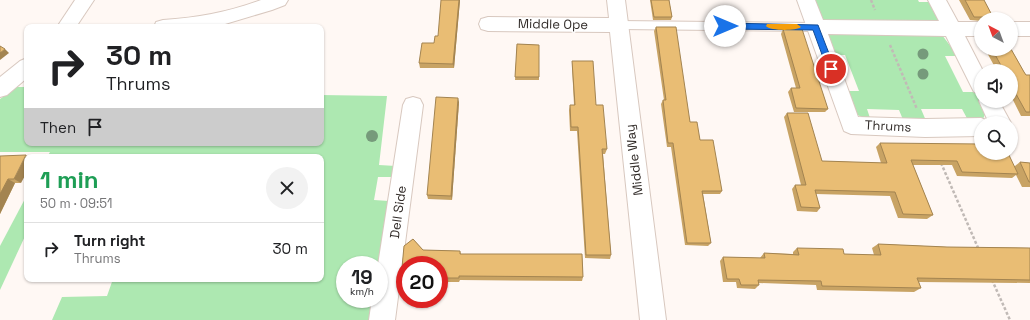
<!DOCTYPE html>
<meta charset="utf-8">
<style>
body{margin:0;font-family:"Space Grotesk",sans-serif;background:#f2f2f2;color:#202124;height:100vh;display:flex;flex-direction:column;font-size:15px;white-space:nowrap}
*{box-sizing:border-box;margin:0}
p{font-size:13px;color:#757577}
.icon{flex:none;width:22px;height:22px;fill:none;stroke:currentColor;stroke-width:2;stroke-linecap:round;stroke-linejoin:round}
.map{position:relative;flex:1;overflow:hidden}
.panel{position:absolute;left:24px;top:154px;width:300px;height:128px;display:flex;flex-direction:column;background:#fff;border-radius:8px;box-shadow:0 1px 3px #0004}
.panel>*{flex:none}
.hud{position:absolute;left:24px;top:24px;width:300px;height:122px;border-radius:8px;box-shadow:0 1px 3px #0004;background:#fff;color:#202124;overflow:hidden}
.needle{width:26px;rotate:319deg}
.buttons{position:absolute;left:974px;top:12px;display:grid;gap:8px}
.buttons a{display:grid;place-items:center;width:44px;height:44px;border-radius:50%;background:#fff;box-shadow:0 1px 3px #0004;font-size:20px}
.speed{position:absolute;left:336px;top:256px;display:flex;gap:8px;font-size:20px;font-weight:700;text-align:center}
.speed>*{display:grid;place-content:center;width:52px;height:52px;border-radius:50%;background:#fff;box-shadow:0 1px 3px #0004;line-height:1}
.speed small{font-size:10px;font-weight:400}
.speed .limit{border:6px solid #d22;background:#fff;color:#111}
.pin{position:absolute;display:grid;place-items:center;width:34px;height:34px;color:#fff;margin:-17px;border:2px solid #fff;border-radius:50%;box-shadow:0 1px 4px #0007}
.me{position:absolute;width:44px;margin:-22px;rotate:90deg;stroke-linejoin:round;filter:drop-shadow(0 0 3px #0008)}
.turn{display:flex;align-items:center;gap:14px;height:84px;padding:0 16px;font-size:18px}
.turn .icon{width:52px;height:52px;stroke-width:2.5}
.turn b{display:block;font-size:28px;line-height:34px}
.then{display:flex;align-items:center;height:38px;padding:0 16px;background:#0003;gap:8px;font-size:15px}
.round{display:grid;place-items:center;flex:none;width:42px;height:42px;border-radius:21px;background:#f2f2f2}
.headline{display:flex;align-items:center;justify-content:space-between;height:68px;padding:0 16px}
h1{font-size:24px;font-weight:600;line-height:30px;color:#1e9e55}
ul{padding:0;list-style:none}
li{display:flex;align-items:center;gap:12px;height:52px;padding:0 16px;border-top:1px solid #e0e0e0}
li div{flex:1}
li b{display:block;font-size:15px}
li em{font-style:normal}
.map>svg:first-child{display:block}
.green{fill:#ade8b1}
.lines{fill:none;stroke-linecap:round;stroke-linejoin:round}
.service-casing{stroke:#d8c8bf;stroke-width:2}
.minor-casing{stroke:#d8c8bf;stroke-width:2}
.path{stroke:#c1bab6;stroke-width:2.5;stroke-dasharray:3 2;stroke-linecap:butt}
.service{fill:#fff;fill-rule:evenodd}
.minor{fill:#fff;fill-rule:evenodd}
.tree{fill:#769a7b}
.wall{fill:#c8a364}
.shaded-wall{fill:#a38451}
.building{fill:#e9bd74;stroke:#a38451}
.route{fill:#1a73e8;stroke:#114b97}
.slow{fill:#f59e0b}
.labels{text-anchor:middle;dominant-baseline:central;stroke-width:3;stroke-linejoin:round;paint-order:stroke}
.street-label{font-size:13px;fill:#312b28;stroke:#fff}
</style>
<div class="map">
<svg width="1030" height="320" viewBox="0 0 1030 320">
<rect width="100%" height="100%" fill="#fff8f4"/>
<!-- green -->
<g class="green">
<path d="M811 0H918L919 2H931L939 20V22H829L822 20Z"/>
<path d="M827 31 942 35 958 56H945L963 92H976L986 112 983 119 969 122 962 109H921L927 123 904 122 899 110 867 109 871 121 853 113 844 91H859L845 55H830Z"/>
<path d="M17 87H27V143H321V95L387 96 379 165 396 166 394 177H378L374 200 389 201 379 265H345V299H377L375 320H52L62 297 107 296 113 279H321V157H47L50 152H0V99Z"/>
<path d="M27 195V232L0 290V246Z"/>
</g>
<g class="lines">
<defs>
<path id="service" d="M619 21 816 23 820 24 822 27 820 30 816 31 619 29 615 28 613 25 615 22Z"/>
<g id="minor">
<path d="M75 0H94L76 27H57Z"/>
<path d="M261 0H288L285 5 272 10 215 27H154L156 22 163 20C196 18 230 12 261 0Z"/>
<path d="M607 0H625L666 320H640L610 32 488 31 481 29 479 24 481 19 488 17 609 18Z"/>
<path d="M797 0H815L823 20 939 21 928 0H946L958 22H981V36H965L983 71H981V94L974 92 946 36 828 34 858 117 925 119 981 118 988 121 979 101 981 97V101H999L1011 123H981V136L925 137 851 134 844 131Z"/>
<rect x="1011" y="22" width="19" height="14"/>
<path d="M27 58V78L7 95 0 97V77L20 61Z"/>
<path d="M413 97 420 99 423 105 395 320H369L372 299H379V265H378L403 105 406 99Z"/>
</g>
</defs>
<!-- service casing -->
<use href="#service" class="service-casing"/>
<!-- minor casing -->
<use href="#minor" class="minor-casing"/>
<!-- path -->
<g class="path">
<path d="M871 0 875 10"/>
<path d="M890 45 917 109"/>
<path d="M941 163 979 250"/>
<path d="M992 280 1010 320"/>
</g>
<!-- service -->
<use href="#service" class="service"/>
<!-- minor -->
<use href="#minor" class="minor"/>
</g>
<!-- trees -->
<g class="tree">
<circle cx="923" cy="54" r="5.5"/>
<circle cx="923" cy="74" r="5.5"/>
<circle cx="372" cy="136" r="6"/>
</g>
<!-- wall -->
<g class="wall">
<path d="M460 0 454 68H420L419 63 434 43Z"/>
<path d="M650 0H669L672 17 671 20H653Z"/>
<path d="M959 0H984L994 19H981V21L970 20Z"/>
<path d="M656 27 690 122 700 140 722 191 720 194H703L711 243 708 246 685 245 671 147H667L661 104 663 100H664L654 31Z"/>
<path d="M783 29 828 109 825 112H794L788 92 791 88H796L781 34Z"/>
<path d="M517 44 539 45V80H515Z"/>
<path d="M985 49H1011L1024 72 1026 75H1030V116H1021L1011 96V71H997Z"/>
<path d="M572 61 596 105 607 149 605 154H603L611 255 610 259 585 258 577 131H570L569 110 570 105H574L572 66Z"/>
<path d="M459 102 452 200 428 199 427 195Z"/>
<path d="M787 113 822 161 881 163 876 147 880 143 1015 166 1020 162 1030 163V187H1022L1016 175 1012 178 957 176 952 165H913L933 215 927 219 898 218 890 196 816 194 820 208 817 212 797 211 792 189 795 185H801L784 117Z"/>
<path d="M0 156 21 183H15L0 214Z"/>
<path d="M413 239 423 250 460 251 461 254H582L583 277 582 281 460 280 459 282H439V265H405V282H402L401 278 404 246Z"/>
<path d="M878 244 947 247 1030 248V283L919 282 921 288 914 292 817 290 816 285 759 283V285L755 289 737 288 736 282H723L720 261 723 257 760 258 764 253 793 254V252L797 248 844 254 874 255 872 248Z"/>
</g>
<!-- shaded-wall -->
<g class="shaded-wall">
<path d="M459 0H460L454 68 453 64Z"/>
<path d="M5 49 9 53 0 60V53Z"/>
<path d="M458 98 459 102 452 200 451 196Z"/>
<path d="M26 155 28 157H27V172L21 183 14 179Z"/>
<path d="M8 179 15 183 0 214V194Z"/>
</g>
<!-- building -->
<g class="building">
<path d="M441 0H459L453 64 419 63 422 43H434L435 36H438Z"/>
<path d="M651 0H669L672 17H654Z"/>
<path d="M965 0H984L994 19H986V17H974Z"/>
<path d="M656 27H676L690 122H697L700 140H713L722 191H702L711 243H687L673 143H668L663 100H666Z"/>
<path d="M783 29H802L828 109 796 108 791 88H800Z"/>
<path d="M517 44 539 45V77H515Z"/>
<path d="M0 46 5 49 0 53Z"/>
<path d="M992 49H1011L1024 72 1026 75H1030V112H1026L1011 85V71H1004Z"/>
<path d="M572 61H593L596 105H603L607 149H602L611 255H586L578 127H571L570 105H575Z"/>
<path d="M436 97 458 98 451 196 427 195Z"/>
<path d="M787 113H808L822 161 887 163 880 143 981 144V153H1008L1018 174 962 172 957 161 911 160 933 215 903 214 895 192 815 190 820 208 801 207 795 185H806Z"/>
<path d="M26 155 14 179H8L0 194V156Z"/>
<path d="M1020 162 1030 163V182H1029Z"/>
<path d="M413 239 423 250 460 251V254H582L583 277 459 276V278H439V265H405V278H401L404 246Z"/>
<path d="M878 244 947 247 1030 248V280L917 278 921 288 822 286 821 281 758 280 759 285H741L739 279H727L723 257 765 258 764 253 799 255 797 248 843 249 844 254 881 255Z"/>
</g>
<!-- route -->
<path class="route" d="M725 23 818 25 835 69 831 72 828 71 813 30 725 29 721 26Z"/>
<!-- slow -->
<path class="slow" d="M767 24H797L801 27C796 31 770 31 766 26Z"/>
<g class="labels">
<!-- street labels -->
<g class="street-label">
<text transform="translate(553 24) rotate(1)">Middle Ope</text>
<text transform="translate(888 126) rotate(3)">Thrums</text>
<text transform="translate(634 160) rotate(-97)">Middle Way</text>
<text transform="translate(398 212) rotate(-82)">Dell Side</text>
</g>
</g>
</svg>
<div class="buttons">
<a><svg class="needle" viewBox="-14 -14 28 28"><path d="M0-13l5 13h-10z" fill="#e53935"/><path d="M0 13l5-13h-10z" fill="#757577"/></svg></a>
<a><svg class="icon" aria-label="sound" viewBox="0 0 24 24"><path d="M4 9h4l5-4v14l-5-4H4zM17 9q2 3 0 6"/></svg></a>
<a><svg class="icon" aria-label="search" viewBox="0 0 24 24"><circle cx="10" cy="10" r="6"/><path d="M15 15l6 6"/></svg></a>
</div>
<div class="speed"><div>19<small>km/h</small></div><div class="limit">20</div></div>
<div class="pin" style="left:831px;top:69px;background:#d93025"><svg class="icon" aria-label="arrive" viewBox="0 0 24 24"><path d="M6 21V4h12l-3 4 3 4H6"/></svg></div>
<svg class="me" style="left:725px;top:26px" viewBox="-20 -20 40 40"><circle r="19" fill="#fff"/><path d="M0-13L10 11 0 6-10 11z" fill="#1a73e8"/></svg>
<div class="hud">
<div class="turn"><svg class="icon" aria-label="right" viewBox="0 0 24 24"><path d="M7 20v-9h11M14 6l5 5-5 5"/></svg><div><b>30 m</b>Thrums</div></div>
<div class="then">Then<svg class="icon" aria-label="arrive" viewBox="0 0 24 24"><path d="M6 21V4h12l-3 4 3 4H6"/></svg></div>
</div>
<section class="panel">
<div class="headline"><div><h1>1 min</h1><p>50 m · 09:51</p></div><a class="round"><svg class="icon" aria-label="close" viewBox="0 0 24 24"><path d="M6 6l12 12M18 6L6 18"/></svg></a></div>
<ul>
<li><svg class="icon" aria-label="right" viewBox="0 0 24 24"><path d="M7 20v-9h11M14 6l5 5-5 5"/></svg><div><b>Turn right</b><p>Thrums</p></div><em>30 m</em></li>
</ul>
</section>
</div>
